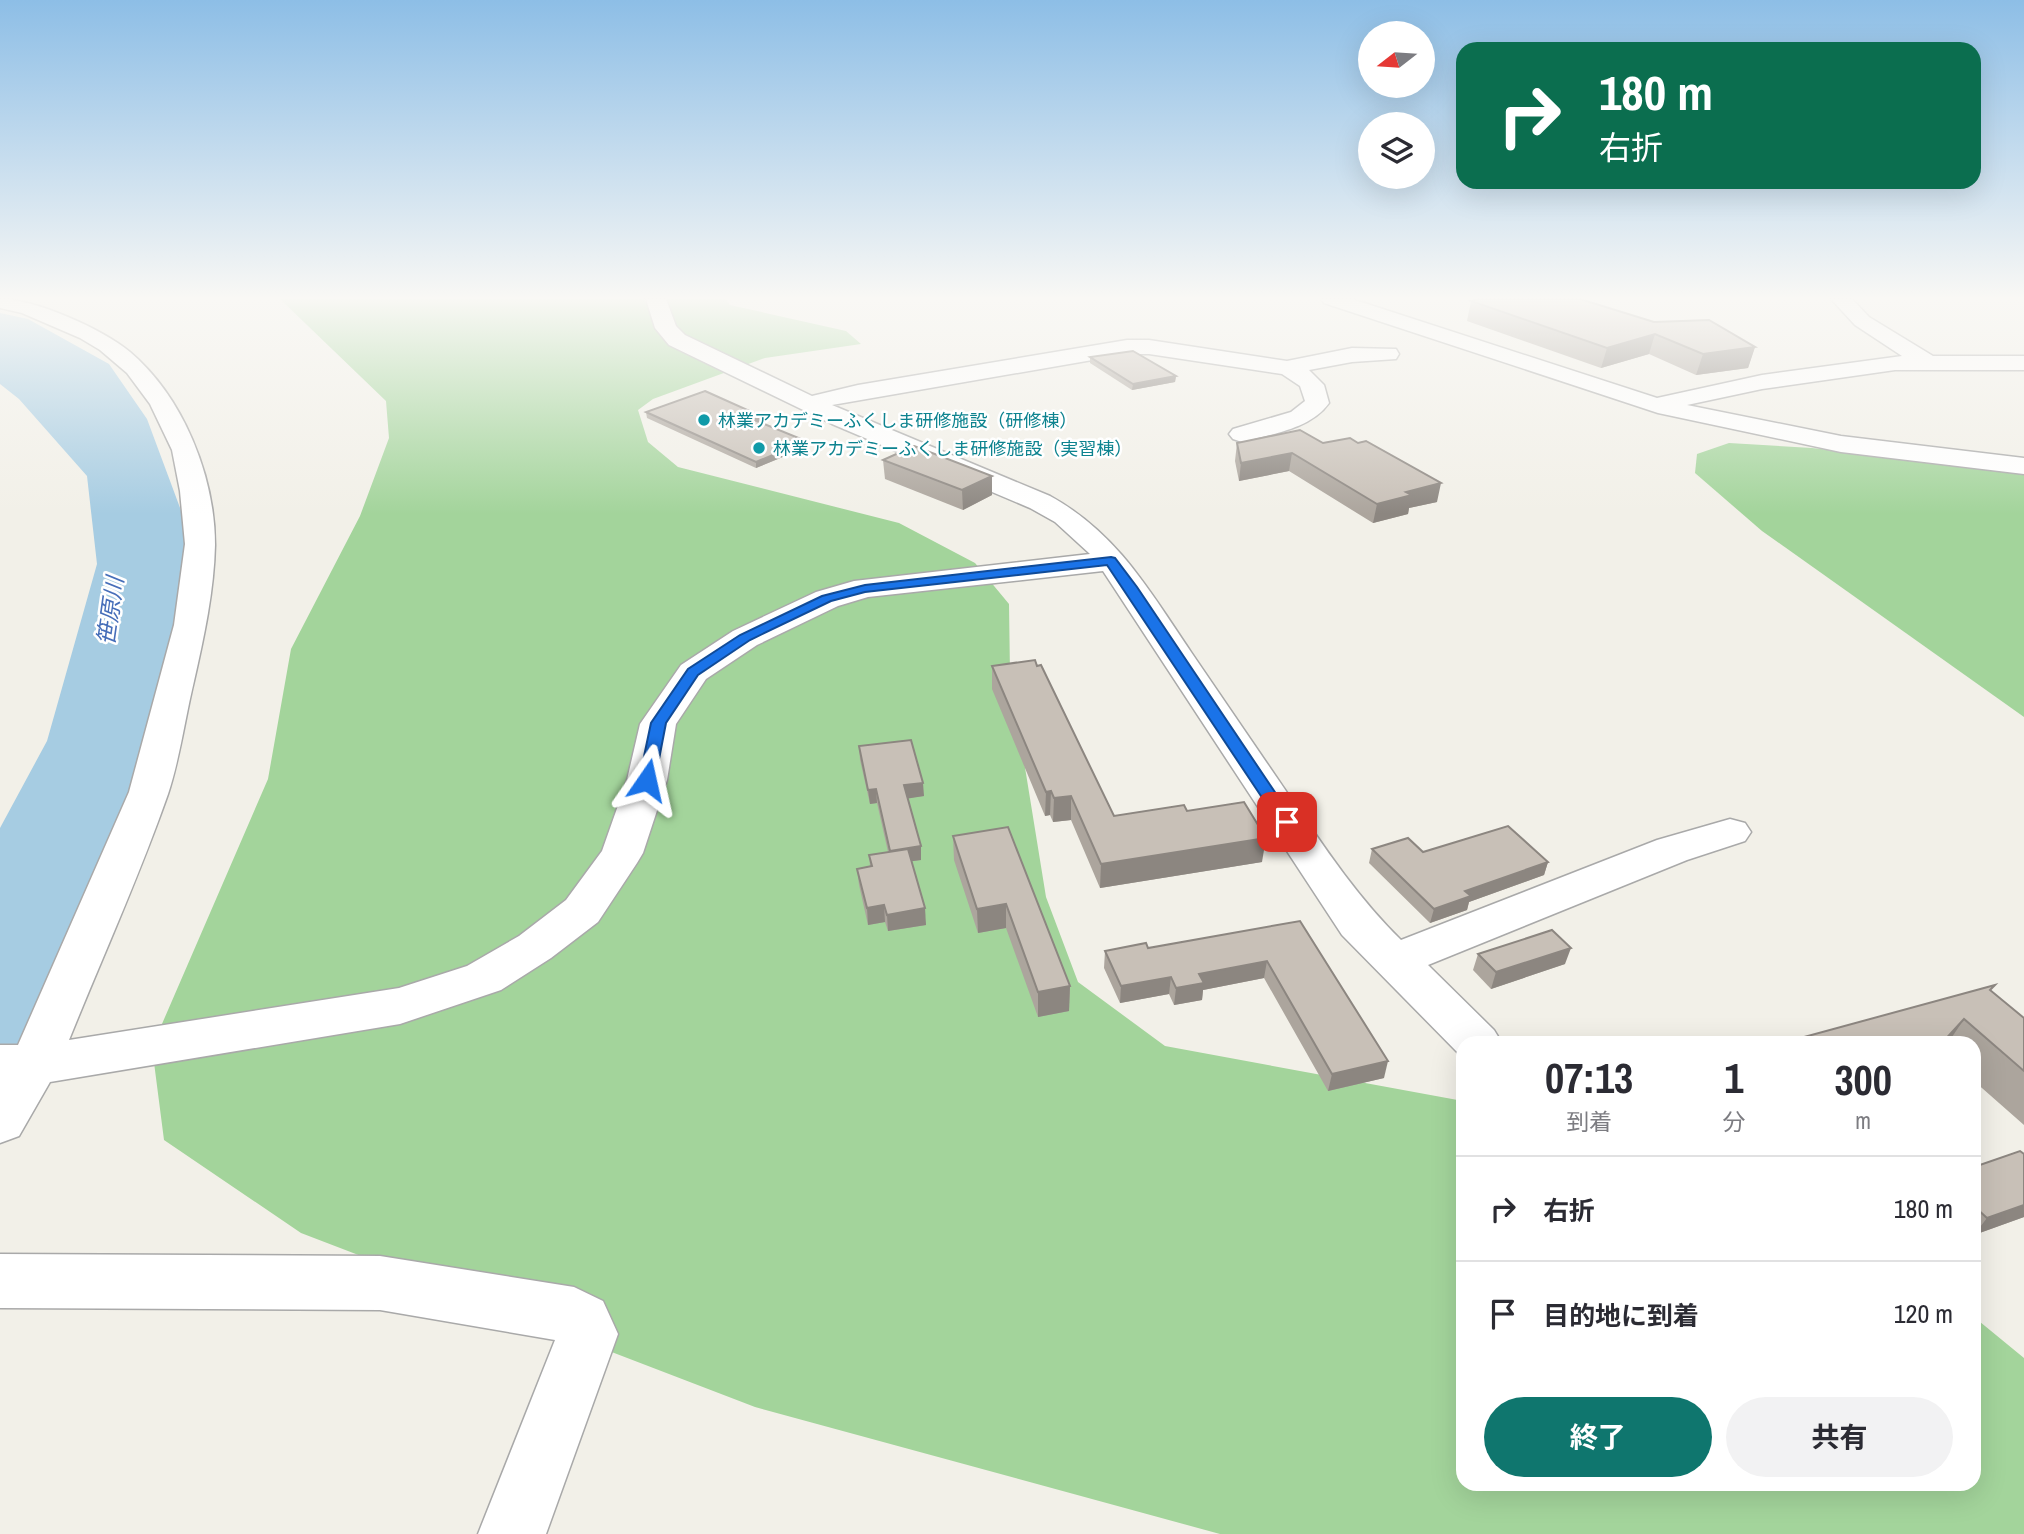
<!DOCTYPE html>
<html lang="ja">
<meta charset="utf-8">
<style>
body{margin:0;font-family:"Archivo Narrow","Noto Sans JP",sans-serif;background:#f2f2f3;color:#2b2b33;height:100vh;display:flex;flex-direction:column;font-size:26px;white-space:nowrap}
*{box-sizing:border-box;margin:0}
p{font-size:23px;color:#7c7c81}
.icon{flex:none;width:38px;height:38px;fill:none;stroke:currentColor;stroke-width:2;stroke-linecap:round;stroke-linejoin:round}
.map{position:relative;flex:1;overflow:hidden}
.panel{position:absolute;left:1456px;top:1036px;width:525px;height:455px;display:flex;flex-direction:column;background:#fff;border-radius:21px;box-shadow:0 7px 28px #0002}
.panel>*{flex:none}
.banner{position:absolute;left:1456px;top:42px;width:525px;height:147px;border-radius:21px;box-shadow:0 7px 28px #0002;background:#0b6e4f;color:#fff;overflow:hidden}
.needle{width:46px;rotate:253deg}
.tools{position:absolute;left:1358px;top:21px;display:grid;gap:14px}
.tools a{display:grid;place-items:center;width:77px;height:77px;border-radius:50%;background:#fff;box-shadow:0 7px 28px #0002;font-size:35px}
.pin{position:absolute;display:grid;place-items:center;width:60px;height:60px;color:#fff;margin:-30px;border-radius:14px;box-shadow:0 4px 10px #0006}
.me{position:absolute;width:77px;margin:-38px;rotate:11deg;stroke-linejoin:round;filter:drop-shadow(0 0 5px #0008)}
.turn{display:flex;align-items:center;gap:24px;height:147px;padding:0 28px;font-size:32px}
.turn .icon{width:91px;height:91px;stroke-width:2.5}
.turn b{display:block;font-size:49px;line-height:60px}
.eta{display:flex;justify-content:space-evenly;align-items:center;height:119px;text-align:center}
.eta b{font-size:42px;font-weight:700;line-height:49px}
.cta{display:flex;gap:14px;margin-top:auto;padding:14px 28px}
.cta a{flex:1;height:80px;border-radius:42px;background:#0f766e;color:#fff;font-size:28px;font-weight:700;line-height:80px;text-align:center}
.cta a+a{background:#f2f2f3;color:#2b2b33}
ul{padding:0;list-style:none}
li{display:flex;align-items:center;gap:21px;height:105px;padding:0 28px;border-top:2px solid #e1e1e2}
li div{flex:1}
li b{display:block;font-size:26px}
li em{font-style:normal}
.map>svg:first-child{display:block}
.forest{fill:#a3d49b}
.water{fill:#a6cce2}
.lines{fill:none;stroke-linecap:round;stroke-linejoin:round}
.minor-casing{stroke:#a9a9a9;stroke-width:3}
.minor{fill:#fff;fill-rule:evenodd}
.wall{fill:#aca59d}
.shaded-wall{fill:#8c8680}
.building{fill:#c8c0b7;stroke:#8c8680;stroke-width:2}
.route{fill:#1a73e8;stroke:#114b97;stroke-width:2}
.culture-dot{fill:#0f9aa8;stroke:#fff;stroke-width:2.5}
.labels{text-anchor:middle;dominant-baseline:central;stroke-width:5;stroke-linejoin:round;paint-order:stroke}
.far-culture-label{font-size:18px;fill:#0d838f;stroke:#fff;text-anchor:start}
.water-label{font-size:23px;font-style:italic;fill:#466eb9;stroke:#fff}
</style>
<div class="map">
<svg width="2024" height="1534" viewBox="0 0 2024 1534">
<rect width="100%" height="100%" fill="#f2f0e8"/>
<!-- forest -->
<g class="forest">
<path d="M280 299H725L730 305 846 331 861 344 765 358 653 399 638 410 648 442 678 467 899 523 975 563 1009 604 1010 675 1046 897 1078 982 1165 1046 1463 1101V1484H1974V1317L2024 1358V1534H1220L755 1407 301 1233 164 1140 152 1047 268 779 291 649 360 516 389 438 386 401Z"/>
<path d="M1729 443 1812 448 2024 471V717L1762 531 1695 473 1697 454Z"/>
</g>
<!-- water -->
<path class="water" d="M0 313 28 319 109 364 147 419 192 540 180 675 0 1106V828L47 741 97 564 87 476 19 399 0 384Z"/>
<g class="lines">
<defs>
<g id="minor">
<path d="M0 299C36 299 102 329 130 352 183 397 215 476 215 545 214 591 204 637 194 681 185 718 180 758 168 794 139 877 102 958 69 1040L399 988 467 966 519 936 566 900 602 851 627 780 640 724 681 665 733 631 816 592 854 581 1090 554 1055 522 1030 508 832 424 669 345 655 328 646 299H666L676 326 685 335 812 396 858 385 1127 340H1149L1287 361 1352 348 1396 349 1399 354 1396 359 1352 362 1309 370 1324 385 1329 403C1311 429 1271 434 1242 442L1233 439 1229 434 1233 429 1291 412 1305 401 1300 386 1282 374 1149 354H1127L832 405 1050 496C1117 533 1149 590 1191 652 1224 700 1257 749 1290 797 1324 847 1358 898 1401 940L1657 840 1730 819 1745 823 1751 832 1745 841 1687 860 1428 965 1494 1030 1502 1043H1463V1058L1342 935 1103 571 868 597 838 606 757 645 706 679 676 724 667 780 643 853 637 863 598 922 551 958 501 990 400 1024 50 1082 19 1136 0 1143V1045H18L129 792 174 625 185 544 180 491 172 450 150 404 127 373 100 350 80 338 22 313 0 308Z"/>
<path d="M1321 299H1352L1657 398 1762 375 1902 356 1855 325 1831 299H1852L1869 317 1933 356H2024V370H1895L1762 389 1687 405 1841 436 2024 458V474L1841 452 1658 413 1324 303Z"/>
<path d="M0 1254 380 1256 574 1287 603 1301 618 1334 546 1534H478L555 1340 380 1310 0 1308Z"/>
</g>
</defs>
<!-- minor casing -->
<use href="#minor" class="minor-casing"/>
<!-- minor -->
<use href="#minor" class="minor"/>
</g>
<!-- wall -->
<g class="wall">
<path d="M1471 301 1654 322 1755 347 1748 368 1696 375 1649 354 1601 368 1467 321Z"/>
<path d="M1090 357 1176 376 1175 382 1132 390 1090 363Z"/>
<path d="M646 412 761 416 762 422 760 423 806 441 807 447 756 468 647 418Z"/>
<path d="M1237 443H1323L1437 502 1409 508 1408 514 1373 523 1289 471 1239 481 1235 461Z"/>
<path d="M883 460 992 476V495L963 510 885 479Z"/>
<path d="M992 666 1114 816 1262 862 1100 888 1071 820 1053 822 1050 815 1045 816 992 689Z"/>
<path d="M859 746 924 796 908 798 921 860 911 861 926 925 888 931 885 922 868 925 859 885 857 869 870 866 869 855 888 852 877 803 870 804 860 760Z"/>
<path d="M953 836 1070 986 1069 1011 1038 1017 1006 928 978 933 954 860Z"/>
<path d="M1372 849 1423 852 1548 862 1544 875 1469 902 1467 910 1430 923 1369 863Z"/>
<path d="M1300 921 1384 1078 1328 1091 1264 978 1203 990 1202 1000 1174 1005 1169 994 1120 1003 1104 968 1105 951 1148 948Z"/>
<path d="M1478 954 1565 964 1491 989 1473 970Z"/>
<path d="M1991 991 2024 1018V1125L1974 1081V1043H1792L1793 1040Z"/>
<path d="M2024 1154V1217L1974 1235V1167Z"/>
</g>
<!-- shaded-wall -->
<g class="shaded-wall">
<path d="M1655 334 1649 354 1601 368 1607 348Z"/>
<path d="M1755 347 1748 368 1696 375 1703 354Z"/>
<path d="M1176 376 1175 382 1132 390 1133 384Z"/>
<path d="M761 416 762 422 753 426 752 419Z"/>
<path d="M806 441 807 447 756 468V462Z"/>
<path d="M1292 453 1289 471 1239 481 1241 463Z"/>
<path d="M992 476V495L963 510 962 490Z"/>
<path d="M1441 483 1437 502 1409 508 1408 514 1373 523 1377 504 1406 492Z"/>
<path d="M923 783 924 796 905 799 904 785Z"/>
<path d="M876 789 877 803 870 804 868 790Z"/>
<path d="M1051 791 1050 815 1045 816 1046 792Z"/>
<path d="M1071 796V820L1053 822 1054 798Z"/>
<path d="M1266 838 1262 862 1100 888 1101 864Z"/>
<path d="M921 846V860L891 864 890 851Z"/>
<path d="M1548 862 1544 875 1469 902 1467 910 1430 923 1434 909 1465 891Z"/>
<path d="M1006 904V928L978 933 977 909Z"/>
<path d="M884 905 885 922 868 925 867 908Z"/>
<path d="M925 908 926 925 888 931 887 915Z"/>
<path d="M1571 948 1565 964 1491 989 1496 972Z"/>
<path d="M1267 961 1264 978 1203 990 1202 1000 1174 1005 1176 988 1199 974Z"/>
<path d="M1171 977 1169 994 1120 1003 1121 986Z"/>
<path d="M1070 986 1069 1011 1038 1017V992Z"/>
<path d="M1964 1019 1948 1043H1942Z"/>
<path d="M1388 1061 1384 1078 1328 1091 1332 1074Z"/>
<path d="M2024 1205V1217L1974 1235 1987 1218Z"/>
</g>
<!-- building -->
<g class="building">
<path d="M1479 299H1580L1654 322 1709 320 1755 347 1703 354 1655 334 1607 348 1471 301Z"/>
<path d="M1133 351 1176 376 1133 384 1090 357Z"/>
<path d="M705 391 761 416 752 419 806 441 756 462 646 412Z"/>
<path d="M1300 430 1323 443 1350 438 1358 443 1366 441 1441 483 1406 492 1412 495 1377 504 1292 453 1241 463 1237 443Z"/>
<path d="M914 446 992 476 962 490 883 460Z"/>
<path d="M1035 660 1037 666 1041 665 1114 816 1184 805 1187 811 1244 802 1266 838 1101 864 1071 796 1054 798 1051 791 1046 792 992 666Z"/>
<path d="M911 740 923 783 904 785 921 846 890 851 876 789 868 790 859 746Z"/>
<path d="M1508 826 1548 862 1465 891 1471 896 1434 909 1372 849 1408 838 1423 852Z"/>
<path d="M1008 827 1070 986 1038 992 1006 904 977 909 953 836Z"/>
<path d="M908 849 925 908 887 915 884 905 867 908 857 869 872 866 869 855Z"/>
<path d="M1300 921 1388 1061 1332 1074 1267 961 1199 974 1204 983 1176 988 1171 977 1121 986 1105 951 1146 943 1148 948Z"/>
<path d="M1552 930 1571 948 1496 972 1478 954Z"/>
<path d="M1995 985 1990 990 2024 1018V1071L1964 1019 1942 1043H1796L1793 1040Z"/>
<path d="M2020 1151 2024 1154V1205L1987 1218 1974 1206V1167Z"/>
</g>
<!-- sky -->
<linearGradient id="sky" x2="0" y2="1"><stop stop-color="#8dbee6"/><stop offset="0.58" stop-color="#f9f8f5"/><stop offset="1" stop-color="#f9f8f5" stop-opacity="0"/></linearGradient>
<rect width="2024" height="514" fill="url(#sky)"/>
<!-- route -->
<path class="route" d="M1111 557 1115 558 1137 587 1295 822 1293 826H1281L1107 565 865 592 831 601 750 640 698 675 666 723 655 780 647 785 639 780 651 723 688 669 740 635 822 596 865 585Z"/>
<!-- markers -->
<g class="culture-dot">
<circle cx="704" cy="420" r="7"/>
<circle cx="759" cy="448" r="7"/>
</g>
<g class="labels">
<!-- far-culture labels -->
<g class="far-culture-label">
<text x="718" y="420">林業アカデミーふくしま研修施設（研修棟）</text>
<text x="773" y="448">林業アカデミーふくしま研修施設（実習棟）</text>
</g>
<!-- water labels -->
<g class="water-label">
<text transform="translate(110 611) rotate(-82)">笹原川</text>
</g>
</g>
</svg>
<div class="tools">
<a><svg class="needle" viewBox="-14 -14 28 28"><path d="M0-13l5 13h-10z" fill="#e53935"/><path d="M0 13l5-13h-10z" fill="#7c7c81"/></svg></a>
<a><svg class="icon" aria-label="layers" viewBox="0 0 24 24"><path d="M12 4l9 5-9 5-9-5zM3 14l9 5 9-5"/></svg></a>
</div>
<div class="pin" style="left:1287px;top:822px;background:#d93025"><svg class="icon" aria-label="arrive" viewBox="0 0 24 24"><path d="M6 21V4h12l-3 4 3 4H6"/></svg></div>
<svg class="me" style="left:647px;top:780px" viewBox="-20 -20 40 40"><path d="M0-17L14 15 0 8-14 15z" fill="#1a73e8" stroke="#fff" stroke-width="4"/></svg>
<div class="banner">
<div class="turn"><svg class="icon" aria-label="right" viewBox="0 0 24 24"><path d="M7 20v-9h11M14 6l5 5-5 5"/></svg><div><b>180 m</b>右折</div></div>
</div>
<section class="panel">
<div class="eta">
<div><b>07:13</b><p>到着</p></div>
<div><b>1</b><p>分</p></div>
<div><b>300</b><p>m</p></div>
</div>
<ul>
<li><svg class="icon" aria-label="right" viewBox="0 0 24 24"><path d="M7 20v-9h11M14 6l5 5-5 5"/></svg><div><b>右折</b></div><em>180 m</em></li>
<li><svg class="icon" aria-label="arrive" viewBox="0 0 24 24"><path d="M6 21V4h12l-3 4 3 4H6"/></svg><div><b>目的地に到着</b></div><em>120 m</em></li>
</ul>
<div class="cta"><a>終了</a><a>共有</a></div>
</section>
</div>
